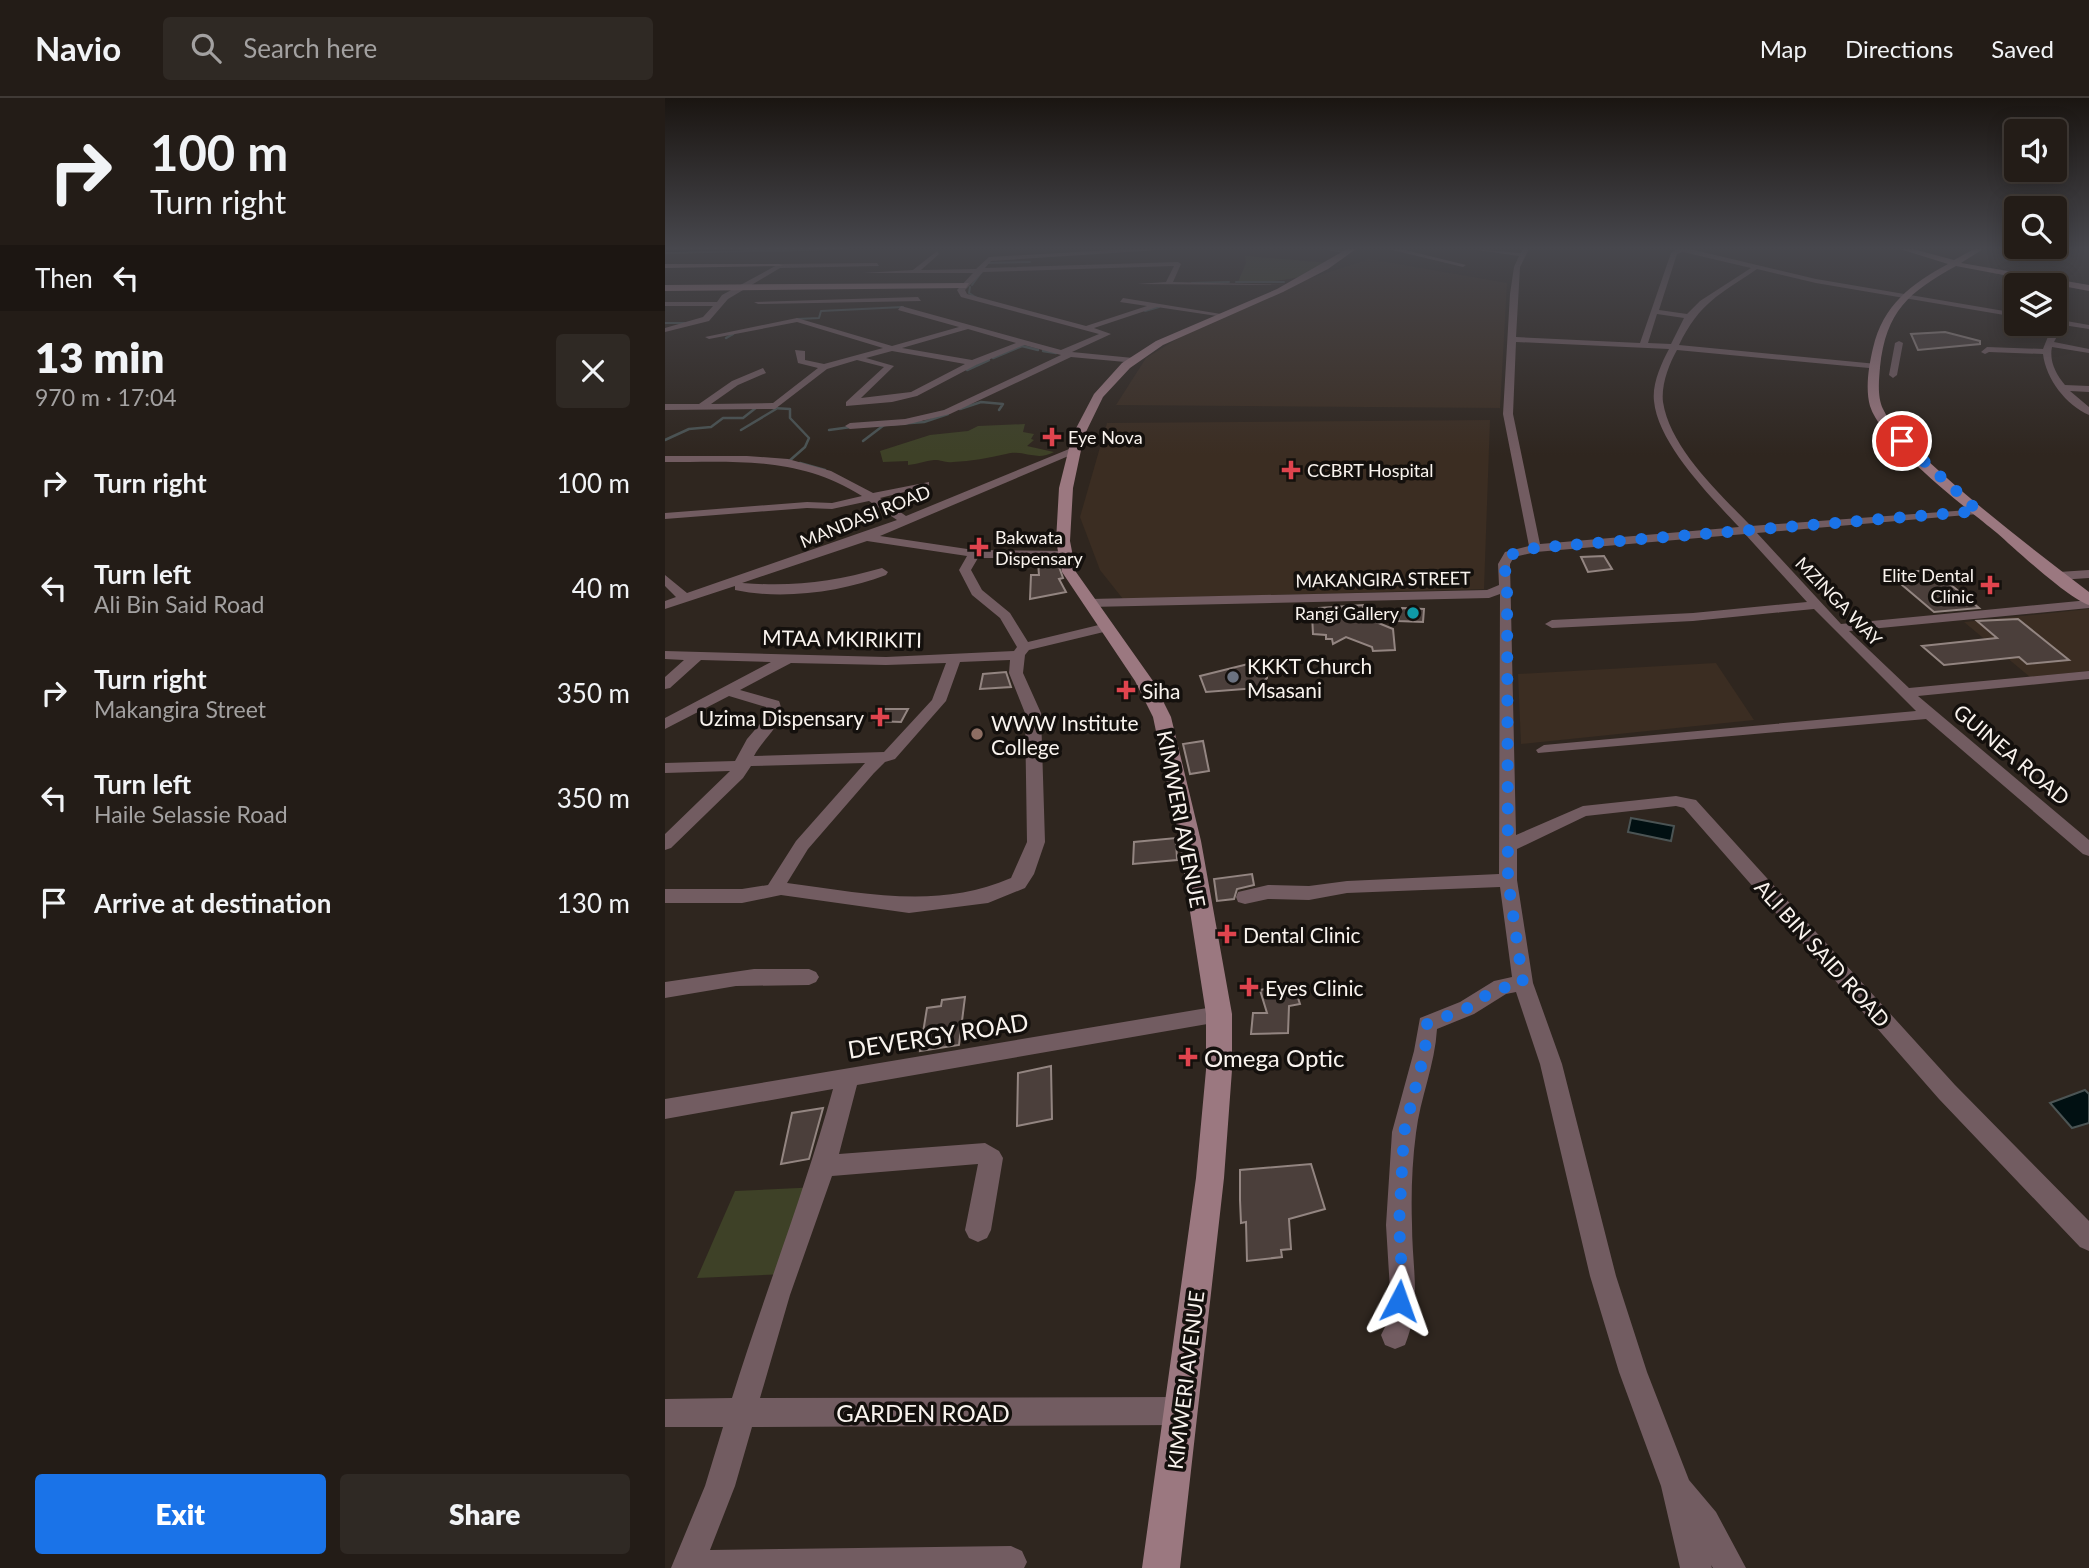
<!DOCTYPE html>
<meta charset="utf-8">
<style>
body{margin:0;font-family:Lato,sans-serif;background:#2f2924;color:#f1f3f6;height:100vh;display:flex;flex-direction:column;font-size:26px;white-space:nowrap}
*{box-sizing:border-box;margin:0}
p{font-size:23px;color:#a3a1a1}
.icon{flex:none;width:38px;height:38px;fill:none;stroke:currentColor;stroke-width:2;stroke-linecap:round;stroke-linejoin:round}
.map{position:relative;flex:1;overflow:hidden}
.drawer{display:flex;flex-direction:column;background:#231c17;width:665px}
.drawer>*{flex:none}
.guide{background:#231c17;color:#f1f3f6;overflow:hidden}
.controls{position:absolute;left:1339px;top:21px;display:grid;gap:14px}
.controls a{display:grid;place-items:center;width:63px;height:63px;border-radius:7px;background:#231c17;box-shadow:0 4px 18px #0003,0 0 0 2px #403a36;font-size:35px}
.pin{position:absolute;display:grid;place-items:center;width:60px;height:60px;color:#fff;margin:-30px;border:4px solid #fff;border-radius:50%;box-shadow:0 2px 7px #0007}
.me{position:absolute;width:77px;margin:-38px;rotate:4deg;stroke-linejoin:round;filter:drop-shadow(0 0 5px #0008)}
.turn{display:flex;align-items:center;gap:24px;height:147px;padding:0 35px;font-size:32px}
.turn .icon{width:91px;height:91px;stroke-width:2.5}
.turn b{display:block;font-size:49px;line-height:60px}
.then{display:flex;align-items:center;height:66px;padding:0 35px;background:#0003;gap:14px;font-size:26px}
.round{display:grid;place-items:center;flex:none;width:74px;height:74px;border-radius:7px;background:#2f2924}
.headline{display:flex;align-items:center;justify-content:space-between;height:119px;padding:0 35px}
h1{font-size:42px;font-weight:800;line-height:52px}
.button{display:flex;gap:14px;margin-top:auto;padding:14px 35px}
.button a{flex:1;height:80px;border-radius:7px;background:#1a73e8;color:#fff;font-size:28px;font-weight:800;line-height:80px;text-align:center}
.button a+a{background:#2f2924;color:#f1f3f6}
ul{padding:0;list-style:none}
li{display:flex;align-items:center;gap:21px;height:105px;padding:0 35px}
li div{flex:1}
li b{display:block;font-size:26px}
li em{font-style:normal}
header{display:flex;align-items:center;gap:42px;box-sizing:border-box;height:98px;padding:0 35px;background:#231c17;border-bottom:2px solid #403a36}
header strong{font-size:33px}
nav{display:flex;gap:38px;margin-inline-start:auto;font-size:24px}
.search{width:490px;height:63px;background:#2f2924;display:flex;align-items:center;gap:18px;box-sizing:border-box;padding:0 24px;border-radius:7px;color:#a3a1a1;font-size:26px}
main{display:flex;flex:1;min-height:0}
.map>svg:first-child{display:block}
.built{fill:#3b2d22}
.green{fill:#3e4127}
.water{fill:#011012;stroke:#4b5454;stroke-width:2}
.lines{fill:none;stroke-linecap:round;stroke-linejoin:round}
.stream-far1{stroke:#4b5454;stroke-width:2}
.stream{stroke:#4b5454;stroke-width:2.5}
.building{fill:#4b3f3b;stroke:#938581;stroke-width:2}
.street{fill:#725c61;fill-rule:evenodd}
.secondary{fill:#9b7880;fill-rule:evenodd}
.route{stroke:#1a73e8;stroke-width:12;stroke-dasharray:0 21.6}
.health-dot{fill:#e0444e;stroke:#14100d;stroke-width:2.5}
.culture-dot{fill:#0f9aa8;stroke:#14100d;stroke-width:2.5}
.worship-dot{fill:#6b7280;stroke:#14100d;stroke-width:2.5}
.education-dot{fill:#8d6e63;stroke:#14100d;stroke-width:2.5}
.labels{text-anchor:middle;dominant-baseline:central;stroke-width:7;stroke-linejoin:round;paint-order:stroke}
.far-poi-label{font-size:18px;fill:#f9f3ee;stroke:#14100d;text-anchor:start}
.far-street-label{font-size:18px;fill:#f9f3ee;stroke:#14100d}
.street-label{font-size:21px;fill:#f9f3ee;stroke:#14100d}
.poi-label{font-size:21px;fill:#f9f3ee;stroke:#14100d;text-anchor:start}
.near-street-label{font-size:24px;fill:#f9f3ee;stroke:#14100d}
.near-poi-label{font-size:24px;fill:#f9f3ee;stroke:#14100d;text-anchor:start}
</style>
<header>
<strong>Navio</strong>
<div class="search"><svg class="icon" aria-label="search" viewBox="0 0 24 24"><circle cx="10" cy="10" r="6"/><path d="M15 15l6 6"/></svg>Search here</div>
<nav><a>Map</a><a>Directions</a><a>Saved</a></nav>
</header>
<main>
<section class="drawer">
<div class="guide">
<div class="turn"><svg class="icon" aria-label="right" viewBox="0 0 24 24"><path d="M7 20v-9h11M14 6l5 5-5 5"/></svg><div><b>100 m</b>Turn right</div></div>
<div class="then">Then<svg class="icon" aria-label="left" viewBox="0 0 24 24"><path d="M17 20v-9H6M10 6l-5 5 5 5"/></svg></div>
</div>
<div class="headline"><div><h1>13 min</h1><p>970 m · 17:04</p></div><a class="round"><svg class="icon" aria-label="close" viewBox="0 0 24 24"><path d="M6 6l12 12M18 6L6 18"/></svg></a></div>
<ul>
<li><svg class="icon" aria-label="right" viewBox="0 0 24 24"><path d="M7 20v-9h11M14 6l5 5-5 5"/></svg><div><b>Turn right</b></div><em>100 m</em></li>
<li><svg class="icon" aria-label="left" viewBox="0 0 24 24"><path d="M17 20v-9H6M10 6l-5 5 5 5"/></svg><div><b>Turn left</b><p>Ali Bin Said Road</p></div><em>40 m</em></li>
<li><svg class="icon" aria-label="right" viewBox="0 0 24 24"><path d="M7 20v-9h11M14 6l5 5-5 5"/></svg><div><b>Turn right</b><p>Makangira Street</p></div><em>350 m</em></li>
<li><svg class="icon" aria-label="left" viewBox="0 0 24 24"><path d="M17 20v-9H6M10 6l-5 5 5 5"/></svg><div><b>Turn left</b><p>Haile Selassie Road</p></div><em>350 m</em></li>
<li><svg class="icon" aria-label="arrive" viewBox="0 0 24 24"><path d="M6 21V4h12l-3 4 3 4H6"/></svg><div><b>Arrive at destination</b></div><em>130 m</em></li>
</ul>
<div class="button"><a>Exit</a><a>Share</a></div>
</section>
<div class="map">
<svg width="1424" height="1470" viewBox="0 0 1424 1470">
<rect width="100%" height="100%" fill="#2f261f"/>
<!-- built -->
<g class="built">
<path d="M704 161 842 185 835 310 451 307 481 260 525 233 616 190Z"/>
<path d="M825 322 819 491 458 501 435 472 415 419 442 325Z"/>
<path d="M1424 511V573L1365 579 1299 524Z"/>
<path d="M1051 565 1089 622 856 646 853 576Z"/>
</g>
<!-- green -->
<g class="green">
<path d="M580 158 665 165C637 184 605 184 573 184L581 165Z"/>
<path d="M360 326 358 334 369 336 366 341 369 342 362 348 389 354C371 364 358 351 341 356 324 360 306 363 288 364 279 365 278 362 269 362 260 363 253 366 243 367V363L218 364 215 353 265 337 303 333 313 328Z"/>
<path d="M155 1089 122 1176 32 1180 70 1093Z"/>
</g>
<!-- water -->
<g class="water">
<path d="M0 151H183L0 155Z"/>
<path d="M966 720 1009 728 1006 743 963 734Z"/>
<path d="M1420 992 1424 996V1025L1407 1030 1385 1005Z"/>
</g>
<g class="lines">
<!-- stream-far1 -->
<g class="stream-far1">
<path d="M665 151 684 152"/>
<path d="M323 165 365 164"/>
<path d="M571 184H619"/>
<path d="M527 185 564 184"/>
<path d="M307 187 318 172"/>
<path d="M305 189 304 195 312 200"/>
<path d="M480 213 494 209"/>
<path d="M132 221 154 220 156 213 238 209"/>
<path d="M0 225H24"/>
<path d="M65 237 68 236"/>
</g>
<!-- stream -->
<g class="stream">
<path d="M61 240 68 236"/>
<path d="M378 253 391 255"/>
<path d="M328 260 357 248 373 252"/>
<path d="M302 272 324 262"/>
<path d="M108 310 125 311V320L144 340 140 349 123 364"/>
<path d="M295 311 316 304 338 306 334 312"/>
<path d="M219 327 259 324 283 316"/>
<path d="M76 332 111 311"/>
<path d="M164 332 186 329"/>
<path d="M0 342 24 331 46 329 58 320H78L92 309"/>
<path d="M198 343 219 327"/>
<path d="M135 365 160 372"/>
</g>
</g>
<!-- building -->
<g class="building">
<path d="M1280 234 1315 243V246L1253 252 1246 236Z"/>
<path d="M939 458 947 471 923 474 916 459Z"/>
<path d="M392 463 398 480 394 481 401 494 365 501 366 477H374L373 465Z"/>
<path d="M1268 472 1280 482 1314 510 1269 514 1223 475Z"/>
<path d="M698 507 699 519 728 531 730 552 708 553 707 549 681 539 668 546 667 541H661V537L648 536 647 517 654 510Z"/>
<path d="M737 510 759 511 758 524 733 523Z"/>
<path d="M1353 521 1404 562 1362 566 1354 559 1279 567 1257 548 1332 540 1312 523Z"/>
<path d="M603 561 602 580 592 590 541 594 535 578Z"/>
<path d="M341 574 346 589 315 591 318 576Z"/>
<path d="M217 611H243L236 624 209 623Z"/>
<path d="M538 643 544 673 525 676 518 646Z"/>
<path d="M511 740 512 762 468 766 469 744Z"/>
<path d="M587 776 589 787 572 791 569 801 552 803 549 781Z"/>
<path d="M628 885 635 906 624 908 623 935 586 936 588 915H602L595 892Z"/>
<path d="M300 899 294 947 255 953 262 910 276 908 277 902Z"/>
<path d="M386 968 387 1021 352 1028 353 975Z"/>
<path d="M158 1010 144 1061 116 1066 127 1015Z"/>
<path d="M646 1066 660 1111 624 1121 626 1151 616 1152 617 1159 582 1163 581 1124 576 1125 575 1102V1072Z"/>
</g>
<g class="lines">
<!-- street -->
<g class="street">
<path d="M464 151H509L326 163 320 170 513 164 516 166 508 184 626 187 472 186 501 184 509 168 318 174 300 192 302 196 421 228 482 208 455 204 458 200 556 216 552 218 492 209 429 230 446 236 407 254 468 260 471 265 406 259 285 316 240 327 185 331 180 328 185 325 240 321 279 312 396 257 359 247 311 267 252 298 227 304 181 308V304L219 269 192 262 162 271 110 311 0 312V306H34L67 283 98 270 101 275 73 287 46 306 108 305 153 270 133 265 130 252 140 253V262L159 266 218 250 132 224 44 241 40 239 132 220 227 248 294 229 233 212 236 208 396 252 434 236 296 199 292 192 308 175H198L248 172 272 153 274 156 256 172 311 171 324 159ZM303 231 351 245 307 262 237 250ZM227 253 300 266 246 294 196 300 229 268 201 260Z"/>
<path d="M657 151 686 154 683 156Z"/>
<path d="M723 151H736L801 167 798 169Z"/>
<path d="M805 151 856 155 858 151H864L855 169 851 239 975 245 1006 155 1012 151H1025L1151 181 1351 215V219L1151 185 1092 171C1054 197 1035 204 1014 247L1212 266 1215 271 1012 252C1004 266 996 287 998 304 1005 350 1055 396 1086 428L1317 411V415L1313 416 1092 435 1176 526 1424 502V510L1184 533 1244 590 1424 573V581L1253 598 1424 742V758L1418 756 1261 621 873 655 871 652 879 647 1251 613 1149 511 1028 523 887 530 880 526 887 522 1028 515 1142 504 1080 436 871 454 849 459 845 466 851 737 918 708 1011 698 1031 702 1290 987 1424 1123V1153L1415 1149 1274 1001 1019 710 1011 708 921 718 852 751V782L868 885 897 966 951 1178 982 1274 1024 1382 1051 1414 1081 1470H1048L1046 1467 1047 1470H1015L996 1388 954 1274 925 1178 875 966 851 894 841 896 809 916 772 931C770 967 755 1000 751 1035 747 1065 746 1097 747 1126 747 1170 757 1205 740 1247L730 1251 720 1247 716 1237 723 1223 721 1203 725 1192 721 1127 727 1034 749 953 755 920 795 904 829 883 847 879 835 789 682 795 644 802 603 801 580 806 573 804 571 799 573 794 603 787 644 788 682 783 834 776 835 496 824 500 425 509 418 505 425 501 822 492 834 487 833 466 840 454 864 448 838 316 845 196 849 169 854 158ZM1018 154 1086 170 1035 203 1022 216 994 212 1012 156ZM992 216 1019 220 1006 246 983 245ZM851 244 1004 251C996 266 987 286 989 303 993 346 1046 399 1074 429L875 446 848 316Z"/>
<path d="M212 165 214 168 115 170 63 201 44 223 0 234V230L38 219 48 208H0V204H52L57 197 114 166Z"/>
<path d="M253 199 256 203 93 206 89 204Z"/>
<path d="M1390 221 1424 227V231L1398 227 1389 244 1424 251V255L1387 249C1384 263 1391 276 1400 287L1424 288V294L1405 293 1424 309V317C1401 307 1381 281 1378 256L1324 254 1320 256 1316 254 1322 249 1378 251Z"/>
<path d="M1234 243 1238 245 1232 277 1228 280 1224 277 1230 245Z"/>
<path d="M409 349 414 352 413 354 215 438 309 452 402 453 404 456 398 460H313L306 472 317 492 345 515 363 544 442 525 449 529 447 532 364 552 360 557 358 575 376 615 380 744 369 776 360 790 323 805 244 815 116 797 77 805H0V791H77L103 787 131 743 200 665 86 668 78 680 6 750 0 752V736L65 673 0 675V665L70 663 82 641 100 620 101 609 64 598 0 631V620L106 564 36 562 5 590 0 591V579L19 562 0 561V553L221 559 349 553 352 549 335 520 307 497 294 472 302 458 202 443 77 485C129 489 167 484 217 470L223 474 221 477C177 494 117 502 70 492V488L0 511V503L11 499 0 488V477L22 495 232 422 204 403 167 411 142 410 0 421V415L142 404 167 405 197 398C133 358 72 364 0 364V358H82L123 361 166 373 208 395 264 384V388L215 400 241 418ZM345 562 344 575 360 615 362 744 346 780C272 812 200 795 122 785L143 751 209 675 220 664 230 661 281 603 295 564ZM126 565 221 567 281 565 267 602 219 654 89 658C98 640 123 624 114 603L75 592Z"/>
<path d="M1424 472V480L1394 482 1388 478 1394 474Z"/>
<path d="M89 871H144L151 874 154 879 151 884 144 887 71 888 0 900V884Z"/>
<path d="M554 908 561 910 564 916 561 922 554 924 192 987 174 1056 320 1045 334 1053 338 1060 326 1132 322 1140 313 1144 304 1140 300 1132 313 1066 167 1078 125 1197 95 1300 516 1299 526 1303 530 1313 526 1323 516 1327 87 1329 70 1388 45 1452 346 1448 357 1453 362 1464 359 1470H6L40 1388 58 1329H0V1301L67 1300C99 1197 139 1096 168 991L0 1021V1001Z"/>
</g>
<!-- secondary -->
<g class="secondary">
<path d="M682 151H691L663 171 618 194 498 247 465 270 438 299 419 338 408 390 405 443 411 474 488 583 506 619 536 743 567 916V972L559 1080 515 1470H477L531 1080 541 972V916L514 743 488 619 470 583 397 474 391 443 394 390 407 338 429 296 457 265 491 243 612 191Z"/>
<path d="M1235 151H1248L1289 162 1309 151H1318L1296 165 1424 187V193L1291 168C1244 194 1221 213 1215 269 1214 281 1212 299 1218 311 1227 331 1247 348 1263 363 1314 410 1369 452 1424 494V507C1405 502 1350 451 1332 435 1300 409 1217 346 1205 308 1200 290 1204 267 1208 250 1218 207 1246 186 1283 166Z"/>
<path d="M0 166H114L118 168 0 170Z"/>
<path d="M304 185 301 190 0 193V187Z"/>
</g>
</g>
<!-- sky -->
<linearGradient id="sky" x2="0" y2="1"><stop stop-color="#1a1511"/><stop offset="0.42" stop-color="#47474d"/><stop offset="1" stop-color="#47474d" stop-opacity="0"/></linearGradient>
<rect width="1424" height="357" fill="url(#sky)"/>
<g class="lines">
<!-- route -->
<path class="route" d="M734 1203 738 1192 734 1127 739 1034 760 953 762 926 802 910 829 892 858 885 843 782 842 483 839 466 844 457 870 450 1313 413 1237 343"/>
</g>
<!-- markers -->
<g class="health-dot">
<path d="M383.5 328.5h7v7h7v7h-7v7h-7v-7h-7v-7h7z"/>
<path d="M622.5 361.5h7v7h7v7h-7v7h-7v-7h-7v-7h7z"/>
<path d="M310.5 438.5h7v7h7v7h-7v7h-7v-7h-7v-7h7z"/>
<path d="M1321.5 476.5h7v7h7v7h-7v7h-7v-7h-7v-7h7z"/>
<path d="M457.5 581.5h7v7h7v7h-7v7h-7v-7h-7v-7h7z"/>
<path d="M211.5 608.5h7v7h7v7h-7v7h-7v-7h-7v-7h7z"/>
<path d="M558.5 825.5h7v7h7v7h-7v7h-7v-7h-7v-7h7z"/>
<path d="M580.5 878.5h7v7h7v7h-7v7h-7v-7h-7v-7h7z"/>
<path d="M519.5 948.5h7v7h7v7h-7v7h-7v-7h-7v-7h7z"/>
</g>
<circle class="culture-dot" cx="748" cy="515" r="7"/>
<circle class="worship-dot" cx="568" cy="579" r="7"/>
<circle class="education-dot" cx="312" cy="636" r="7"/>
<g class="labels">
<!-- far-poi labels -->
<g class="far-poi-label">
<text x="403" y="339">Eye Nova</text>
<text x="642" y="372">CCBRT Hospital</text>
<text x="330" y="439">Bakwata<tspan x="330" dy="21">Dispensary</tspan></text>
<text x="1309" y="477" text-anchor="end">Elite Dental<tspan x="1309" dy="21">Clinic</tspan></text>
<text x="734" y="515" text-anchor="end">Rangi Gallery</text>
</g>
<!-- far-street labels -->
<g class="far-street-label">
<text transform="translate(200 418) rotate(-22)">MANDASI ROAD</text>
<text transform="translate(718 481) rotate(-1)">MAKANGIRA STREET</text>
<text transform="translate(1174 503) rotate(46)">MZINGA WAY</text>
</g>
<!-- street labels -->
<g class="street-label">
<text transform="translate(177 540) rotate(1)">MTAA MKIRIKITI</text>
<text transform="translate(1347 656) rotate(40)">GUINEA ROAD</text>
<text transform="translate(517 721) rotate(79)">KIMWERI AVENUE</text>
<text transform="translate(1158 855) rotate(48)">ALI BIN SAID ROAD</text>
<text transform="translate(520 1282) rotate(-83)">KIMWERI AVENUE</text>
</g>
<!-- poi labels -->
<g class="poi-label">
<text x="582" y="567">KKKT Church<tspan x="582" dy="24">Msasani</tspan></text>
<text x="477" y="592">Siha</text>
<text x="199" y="619" text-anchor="end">Uzima Dispensary</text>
<text x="326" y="624">WWW Institute<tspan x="326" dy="24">College</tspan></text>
<text x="578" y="836">Dental Clinic</text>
<text x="600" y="889">Eyes Clinic</text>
</g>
<!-- near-street labels -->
<g class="near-street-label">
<text transform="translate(273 937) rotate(-9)">DEVERGY ROAD</text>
<text x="258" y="1314">GARDEN ROAD</text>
</g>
<!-- near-poi labels -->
<g class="near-poi-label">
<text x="539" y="959">Omega Optic</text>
</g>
</g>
</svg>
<div class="controls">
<a><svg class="icon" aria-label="sound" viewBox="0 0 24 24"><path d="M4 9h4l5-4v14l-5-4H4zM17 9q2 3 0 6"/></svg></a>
<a><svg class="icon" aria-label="search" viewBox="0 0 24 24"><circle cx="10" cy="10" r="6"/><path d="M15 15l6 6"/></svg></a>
<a><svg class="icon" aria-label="layers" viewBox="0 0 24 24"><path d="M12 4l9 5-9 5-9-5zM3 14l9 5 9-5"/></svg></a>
</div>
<div class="pin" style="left:1237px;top:343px;background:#d93025"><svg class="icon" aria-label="arrive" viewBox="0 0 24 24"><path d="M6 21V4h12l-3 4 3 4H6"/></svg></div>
<svg class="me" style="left:734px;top:1203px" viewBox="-20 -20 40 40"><path d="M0-17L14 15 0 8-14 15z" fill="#1a73e8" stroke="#fff" stroke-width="4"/></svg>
</div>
</main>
